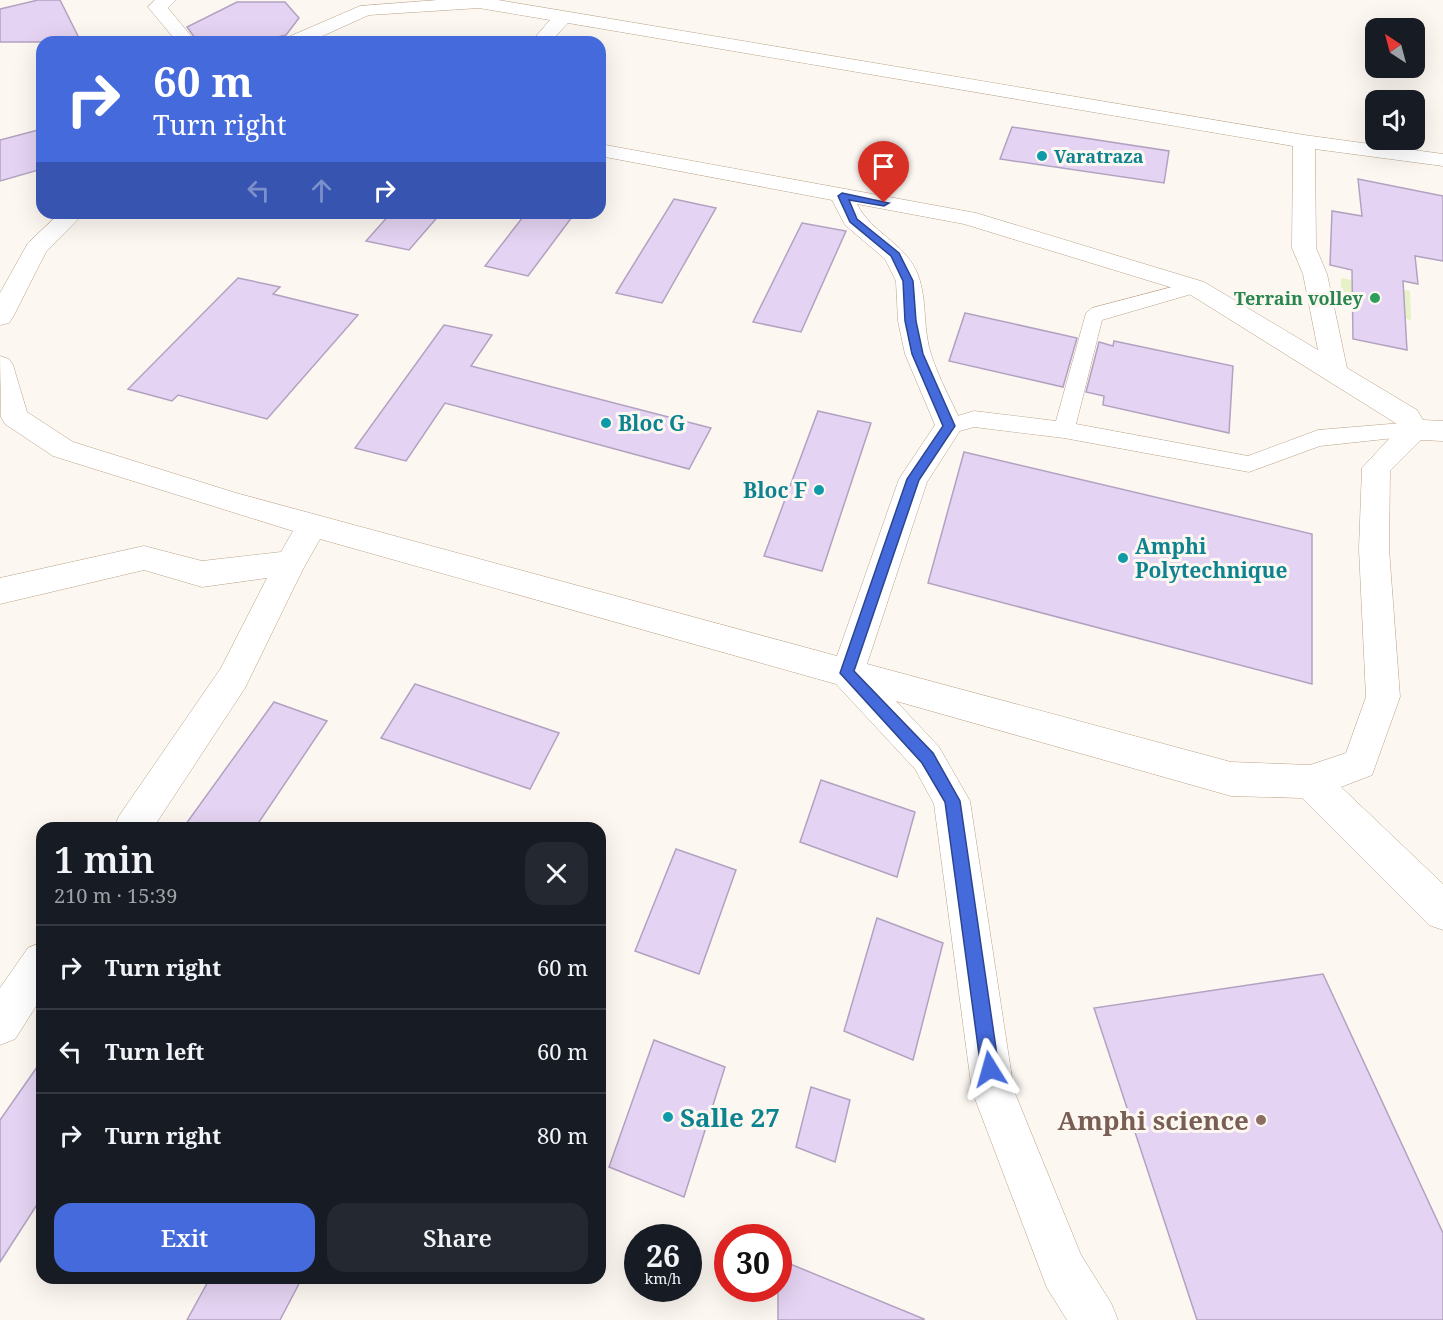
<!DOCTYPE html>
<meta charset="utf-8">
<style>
body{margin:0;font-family:"Noto Serif",serif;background:#242831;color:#f1f3f6;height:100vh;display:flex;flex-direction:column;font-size:22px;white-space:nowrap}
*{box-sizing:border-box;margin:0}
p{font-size:20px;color:#9ea1a6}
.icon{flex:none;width:33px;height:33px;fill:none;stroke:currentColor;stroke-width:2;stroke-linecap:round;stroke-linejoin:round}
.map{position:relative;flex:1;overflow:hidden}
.side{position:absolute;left:36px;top:822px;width:570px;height:462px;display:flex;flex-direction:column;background:#171b24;border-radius:18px;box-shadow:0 6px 24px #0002}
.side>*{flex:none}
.top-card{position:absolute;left:36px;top:36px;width:570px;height:183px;border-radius:18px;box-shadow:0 6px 24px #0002;background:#446adc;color:#fff;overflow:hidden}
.needle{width:39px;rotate:324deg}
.controls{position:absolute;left:1365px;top:18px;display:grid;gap:12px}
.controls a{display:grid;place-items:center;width:60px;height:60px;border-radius:12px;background:#171b24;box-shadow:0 6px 24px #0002;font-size:30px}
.speed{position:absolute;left:624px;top:1224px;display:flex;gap:12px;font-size:30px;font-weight:700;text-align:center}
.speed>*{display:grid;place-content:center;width:78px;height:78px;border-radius:50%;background:#171b24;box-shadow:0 6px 24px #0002;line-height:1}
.speed small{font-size:15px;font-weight:400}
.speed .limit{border:9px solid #d22;background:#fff;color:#111}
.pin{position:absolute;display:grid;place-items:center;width:51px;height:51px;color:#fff;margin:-62px -26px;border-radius:50% 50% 50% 0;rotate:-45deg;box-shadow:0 0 6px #0007}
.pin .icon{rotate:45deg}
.me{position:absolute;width:66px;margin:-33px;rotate:352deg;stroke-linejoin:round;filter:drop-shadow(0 0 4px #0008)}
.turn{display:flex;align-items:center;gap:21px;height:126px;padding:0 18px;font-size:27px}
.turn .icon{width:78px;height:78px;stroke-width:2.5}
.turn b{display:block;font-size:42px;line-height:51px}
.lanes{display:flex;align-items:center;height:57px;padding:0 18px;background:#0003;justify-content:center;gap:30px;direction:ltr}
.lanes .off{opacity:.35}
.round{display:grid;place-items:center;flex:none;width:63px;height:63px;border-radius:18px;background:#242831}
.headline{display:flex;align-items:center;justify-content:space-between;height:102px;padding:0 18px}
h1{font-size:36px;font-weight:600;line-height:45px}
.primary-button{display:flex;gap:12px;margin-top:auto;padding:12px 18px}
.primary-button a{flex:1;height:69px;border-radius:18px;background:#446adc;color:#fff;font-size:24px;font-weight:600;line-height:69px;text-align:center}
.primary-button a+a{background:#242831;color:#f1f3f6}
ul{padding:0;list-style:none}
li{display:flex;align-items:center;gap:18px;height:84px;padding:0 18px;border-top:2px solid #363941}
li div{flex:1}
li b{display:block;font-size:22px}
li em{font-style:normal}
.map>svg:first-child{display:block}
.green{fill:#e7f1c8}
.building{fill:#e4d3f2;stroke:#b2a2c0;stroke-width:1.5}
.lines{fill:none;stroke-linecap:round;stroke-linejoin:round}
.lane-casing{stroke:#baa287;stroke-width:1}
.street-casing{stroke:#baa287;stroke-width:1}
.lane{fill:#fff;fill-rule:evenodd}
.street{fill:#fff;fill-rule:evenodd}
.route{fill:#446adc;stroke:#2c458f;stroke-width:1.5}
.culture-dot{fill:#0f9aa8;stroke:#fdf7f2;stroke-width:2}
.leisure-dot{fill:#2e9e5b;stroke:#fdf7f2;stroke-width:2}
.education-dot{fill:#8d6e63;stroke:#fdf7f2;stroke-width:2}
.labels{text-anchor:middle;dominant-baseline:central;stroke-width:6;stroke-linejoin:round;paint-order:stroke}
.far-culture-label{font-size:18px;font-weight:bold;fill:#0d838f;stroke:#fdf7f2;text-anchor:start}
.far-leisure-label{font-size:18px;font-weight:bold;fill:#27864d;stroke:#fdf7f2;text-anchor:end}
.culture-label{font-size:21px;font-weight:bold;fill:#0d838f;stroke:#fdf7f2;text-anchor:start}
.near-culture-label{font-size:26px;font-weight:bold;fill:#0d838f;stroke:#fdf7f2;text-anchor:start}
.near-education-label{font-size:26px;font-weight:bold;fill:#785e54;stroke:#fdf7f2;text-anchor:end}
</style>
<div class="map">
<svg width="1443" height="1320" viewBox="0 0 1443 1320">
<rect width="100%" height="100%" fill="#fdf7f2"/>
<!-- green -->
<path class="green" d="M1341 278 1410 291 1411 320 1341 305Z"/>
<!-- building -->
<g class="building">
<path d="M38 0H60L81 42H0V9Z"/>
<path d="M237 2H285L299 18 286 35 256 42H198L187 27Z"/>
<path d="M1012 127 1169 151 1164 183 1000 159Z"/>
<path d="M42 129V169L0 181V140Z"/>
<path d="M1358 179 1443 196V261L1415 256 1418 284 1403 281 1407 350 1353 339 1352 270 1330 265 1332 211 1362 216Z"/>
<path d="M674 199 716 208 662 303 616 293Z"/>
<path d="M391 213H441L409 250 366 241Z"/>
<path d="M526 213H575L528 276 485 266Z"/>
<path d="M802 223 846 231 801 332 753 322Z"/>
<path d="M238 278 280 287 273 294 358 315 267 419 178 395 172 401 128 389Z"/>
<path d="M965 313 1077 338 1063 387 949 361Z"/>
<path d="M444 325 492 335 471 366 711 428 689 469 445 403 406 461 355 448Z"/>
<path d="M1114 341 1233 366 1229 433 1103 405 1104 396 1086 392 1099 342 1113 346Z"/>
<path d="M818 411 871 423 822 571 764 556Z"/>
<path d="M964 452 1312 534V684L928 583Z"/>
<path d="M415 684 559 733 530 789 381 738Z"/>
<path d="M274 702 327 721 255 828H183Z"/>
<path d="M821 780 915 812 897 877 800 842Z"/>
<path d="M676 849 736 870 699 974 635 951Z"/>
<path d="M877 918 943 943 913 1060 844 1031Z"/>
<path d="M1323 974 1443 1233V1320H1197L1094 1008Z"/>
<path d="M654 1040 725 1067 684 1197 609 1167Z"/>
<path d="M42 1060V1197L0 1262V1120Z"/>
<path d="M811 1087 850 1100 835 1162 796 1147Z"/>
<path d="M778 1259 924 1319V1320H778Z"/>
<path d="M210 1278H302L280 1320H187Z"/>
</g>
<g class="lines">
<defs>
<path id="lane" d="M1195 281 1204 287 1202 291 1102 320 1076 424 1248 456 1318 430 1414 422 1422 425 1425 430 1422 435 1320 446 1249 472 1064 438 974 427 949 434 941 431 938 426 941 421 974 411 1056 421 1086 313 1092 308Z"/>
<g id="street">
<path d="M155 0H176L168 8 196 42H177L148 7Z"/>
<path d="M438 0H498L1304 135 1443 154V166L1315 149 1316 248 1327 274 1347 368 1417 410 1423 420 1443 421V441L1421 440 1390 471 1389 549 1400 697 1372 775 1341 787 1443 884V930L1429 925 1302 798 1231 796 896 701 939 747 970 801 1014 1091 1081 1255 1111 1303 1118 1320H1067L1047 1288 972 1091 934 804 915 769 836 684 320 539 303 569 245 688 153 828H114L119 816 221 668 267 578 202 587 144 570 0 604V578L144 546 202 561 281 552 293 531 53 456 5 424 1 417 0 356 9 359 13 365 27 412 73 442 236 493 837 656 899 479 935 425 905 354 898 321 896 281 885 259 845 225 832 200 600 156V144L976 213 1204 282 1318 350 1303 274 1292 248 1293 146 568 23 550 42H531L550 20 479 8 369 15 309 42H284L286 38 360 6ZM857 204 964 224 1186 292 1397 424 1399 428 1362 468 1359 549 1366 697 1346 753 1310 765 1231 762 867 664 927 482 963 426C952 402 939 379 931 354 923 330 927 305 920 281 910 244 872 235 857 204Z"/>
<path d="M60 213H84L46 252 13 317 9 323 0 325V293L28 243Z"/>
<path d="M42 942V997L15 1039 0 1045V988L28 948Z"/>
</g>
</defs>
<!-- lane casing -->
<use href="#lane" class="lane-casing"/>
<!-- street casing -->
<use href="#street" class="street-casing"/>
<!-- lane -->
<use href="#lane" class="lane"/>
<!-- street -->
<use href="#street" class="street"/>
</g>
<!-- route -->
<path class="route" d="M842 193 889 203 884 206 849 200 857 219 899 253 913 281 916 321 923 354 955 426 919 480 854 671 933 753 960 801 999 1069 996 1075 990 1078 984 1075 981 1069 945 802 922 763 840 673 907 479 943 426 912 354 905 321 903 281 891 256 850 222 838 196Z"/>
<!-- markers -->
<g class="culture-dot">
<circle cx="1042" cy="156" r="6"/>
<circle cx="606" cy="423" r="6"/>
<circle cx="819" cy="490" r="6"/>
<circle cx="1123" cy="558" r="6"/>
<circle cx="668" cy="1117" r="6"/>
</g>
<circle class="leisure-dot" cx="1375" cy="298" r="6"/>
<circle class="education-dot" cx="1261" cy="1120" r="6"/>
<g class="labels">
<!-- far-culture labels -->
<g class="far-culture-label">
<text x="1054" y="156">Varatraza</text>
</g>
<!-- far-leisure labels -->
<g class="far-leisure-label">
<text x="1363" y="298">Terrain volley</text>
</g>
<!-- culture labels -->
<g class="culture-label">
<text x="618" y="423">Bloc G</text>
<text x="807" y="490" text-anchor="end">Bloc F</text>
<text x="1135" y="546">Amphi<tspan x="1135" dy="24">Polytechnique</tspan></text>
</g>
<!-- near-culture labels -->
<g class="near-culture-label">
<text x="680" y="1117">Salle 27</text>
</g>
<!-- near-education labels -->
<g class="near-education-label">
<text x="1249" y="1120">Amphi science</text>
</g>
</g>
</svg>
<div class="controls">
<a><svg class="needle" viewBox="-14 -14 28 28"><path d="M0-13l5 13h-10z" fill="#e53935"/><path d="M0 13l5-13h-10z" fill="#9ea1a6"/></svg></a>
<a><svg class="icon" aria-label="sound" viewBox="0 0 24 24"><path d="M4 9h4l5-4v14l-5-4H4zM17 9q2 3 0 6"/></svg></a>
</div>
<div class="speed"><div>26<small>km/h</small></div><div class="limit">30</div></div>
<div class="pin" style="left:884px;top:203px;background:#d93025"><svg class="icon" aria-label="arrive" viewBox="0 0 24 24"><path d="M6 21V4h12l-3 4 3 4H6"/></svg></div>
<svg class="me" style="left:990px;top:1069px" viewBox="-20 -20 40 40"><path d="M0-17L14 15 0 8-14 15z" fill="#446adc" stroke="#fff" stroke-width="4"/></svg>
<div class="top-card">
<div class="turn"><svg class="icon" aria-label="right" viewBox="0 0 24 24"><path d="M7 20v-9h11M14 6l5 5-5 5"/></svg><div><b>60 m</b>Turn right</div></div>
<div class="lanes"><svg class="icon off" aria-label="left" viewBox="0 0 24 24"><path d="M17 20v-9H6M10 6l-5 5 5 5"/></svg><svg class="icon off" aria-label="ahead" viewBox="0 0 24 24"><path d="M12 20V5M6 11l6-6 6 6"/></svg><svg class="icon" aria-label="right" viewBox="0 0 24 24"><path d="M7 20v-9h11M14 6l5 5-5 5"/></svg></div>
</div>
<section class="side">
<div class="headline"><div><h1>1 min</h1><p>210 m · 15:39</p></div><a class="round"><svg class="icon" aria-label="close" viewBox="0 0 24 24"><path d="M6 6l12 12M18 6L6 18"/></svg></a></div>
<ul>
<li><svg class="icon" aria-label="right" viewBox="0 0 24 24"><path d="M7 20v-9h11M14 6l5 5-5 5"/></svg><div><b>Turn right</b></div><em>60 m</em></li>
<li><svg class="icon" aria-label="left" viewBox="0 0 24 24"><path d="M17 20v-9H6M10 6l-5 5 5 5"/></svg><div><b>Turn left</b></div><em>60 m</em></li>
<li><svg class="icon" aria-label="right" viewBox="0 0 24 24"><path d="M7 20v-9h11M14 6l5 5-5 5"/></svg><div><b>Turn right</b></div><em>80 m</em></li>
</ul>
<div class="primary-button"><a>Exit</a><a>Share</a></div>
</section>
</div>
